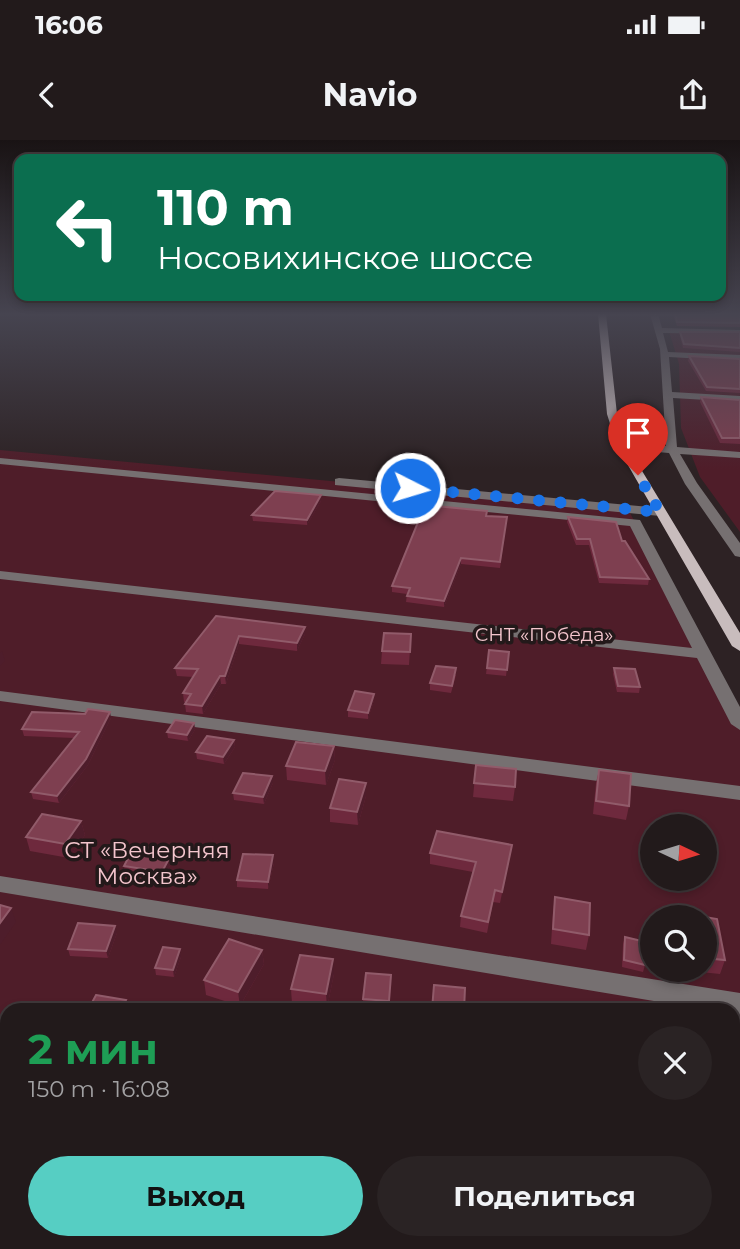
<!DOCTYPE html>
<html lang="ru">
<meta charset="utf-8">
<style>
body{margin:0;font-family:Montserrat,sans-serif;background:#2a2324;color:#f1f3f6;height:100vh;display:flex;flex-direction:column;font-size:26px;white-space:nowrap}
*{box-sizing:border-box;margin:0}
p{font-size:23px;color:#a2a1a3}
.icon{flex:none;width:38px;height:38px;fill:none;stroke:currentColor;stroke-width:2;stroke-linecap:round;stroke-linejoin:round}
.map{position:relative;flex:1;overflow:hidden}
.details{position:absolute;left:0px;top:863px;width:740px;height:247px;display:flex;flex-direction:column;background:#221a1b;border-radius:21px 21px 0 0;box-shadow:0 4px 10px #0003,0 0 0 2px #3f383a}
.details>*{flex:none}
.banner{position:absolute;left:14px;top:14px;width:712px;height:147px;border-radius:14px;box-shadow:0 4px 10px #0003,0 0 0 2px #3f383a;background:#0b6e4f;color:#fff;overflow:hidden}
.needle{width:46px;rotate:94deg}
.buttons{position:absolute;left:640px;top:674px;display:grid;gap:14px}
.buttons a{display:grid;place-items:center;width:77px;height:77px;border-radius:50%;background:#221a1b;box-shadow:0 4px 10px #0003,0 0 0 2px #3f383a;font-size:35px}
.pin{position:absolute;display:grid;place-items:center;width:60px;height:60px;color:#fff;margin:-72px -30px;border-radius:50% 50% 50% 0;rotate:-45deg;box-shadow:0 0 7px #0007}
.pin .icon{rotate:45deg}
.me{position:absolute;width:77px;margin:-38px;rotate:95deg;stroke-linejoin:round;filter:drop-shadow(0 0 5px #0008)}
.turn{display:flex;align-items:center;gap:24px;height:147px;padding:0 28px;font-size:32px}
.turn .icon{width:91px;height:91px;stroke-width:2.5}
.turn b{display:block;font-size:49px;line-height:60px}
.round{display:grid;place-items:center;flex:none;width:74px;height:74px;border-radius:37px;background:#2a2324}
.summary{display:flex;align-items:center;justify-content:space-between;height:119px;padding:0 28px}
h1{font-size:42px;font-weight:700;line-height:52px;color:#1e9e55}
.button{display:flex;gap:14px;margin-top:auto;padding:14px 28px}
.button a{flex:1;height:80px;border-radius:42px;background:#56cec3;color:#111;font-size:28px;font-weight:700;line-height:80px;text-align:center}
.button a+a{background:#2a2324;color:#f1f3f6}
.status{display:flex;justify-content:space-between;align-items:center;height:49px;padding:0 35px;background:#221a1b;direction:ltr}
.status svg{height:19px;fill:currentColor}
header{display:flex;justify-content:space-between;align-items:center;height:91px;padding:0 28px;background:#221a1b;font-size:32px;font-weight:700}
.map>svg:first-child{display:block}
.green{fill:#4f1d29;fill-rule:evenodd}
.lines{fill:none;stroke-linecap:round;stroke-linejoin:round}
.minor{fill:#767071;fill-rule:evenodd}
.major{fill:#c8bcbd;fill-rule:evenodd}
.wall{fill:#6e293d}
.shaded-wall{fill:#4e1d2b}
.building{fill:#7e3f50;stroke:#915b6a;stroke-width:2}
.route{stroke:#1a73e8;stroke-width:12;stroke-dasharray:0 21.6}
.labels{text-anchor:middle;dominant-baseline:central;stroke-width:7;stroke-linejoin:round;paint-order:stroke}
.park-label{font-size:19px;fill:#f4c5cd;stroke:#23191a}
.near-park-label{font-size:23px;fill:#f4c5cd;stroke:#23191a}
</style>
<div class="status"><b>16:06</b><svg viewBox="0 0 49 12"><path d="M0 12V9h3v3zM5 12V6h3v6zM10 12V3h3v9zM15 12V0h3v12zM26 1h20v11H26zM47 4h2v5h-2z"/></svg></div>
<header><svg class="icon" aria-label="back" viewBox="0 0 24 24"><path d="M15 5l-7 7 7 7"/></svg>Navio<svg class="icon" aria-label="share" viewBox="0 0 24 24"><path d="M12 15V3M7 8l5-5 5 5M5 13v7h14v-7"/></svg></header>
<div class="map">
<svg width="740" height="1109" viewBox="0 0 740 1109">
<rect width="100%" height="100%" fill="#2d2224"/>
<!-- green -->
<g class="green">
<path d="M669 191 740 194V392L700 337 681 288 679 224Z"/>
<path d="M0 310 628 369 740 584V1109H0ZM653 686H705V738H653ZM653 777H705V830H653ZM7 870H733V1102H7Z"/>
</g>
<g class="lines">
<!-- minor -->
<g class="minor">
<path d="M650 174H658L662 188 740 190V194L663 193 668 212 740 215V221L669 217 672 252 740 256V262L673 258 677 307 740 312V318L680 314 697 343 740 403V417L735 416 685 344 669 313 622 309 617 306 622 303 666 306 660 209Z"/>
<path d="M0 318 640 380 740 567V590L731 584 697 518 0 439V431L692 508 630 386 0 324Z"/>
<path d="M339 338 660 368 666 372 660 376 335 345V339Z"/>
<path d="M0 551 740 646V660L0 561Z"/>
<path d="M0 736 740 853V875L733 874V870H708L0 752Z"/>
<path d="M0 1091 7 1093V1102H21L24 1109H0Z"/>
</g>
<!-- major -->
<path class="major" d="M598 174H606L617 274 627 306 740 493V511L732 506 617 306 607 274Z"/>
</g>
<!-- wall -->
<g class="wall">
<path d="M673 174H740V187L677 186Z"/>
<path d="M680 192H740V212L683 208 680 196Z"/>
<path d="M689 216 740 219V253L706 251 688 221Z"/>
<path d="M701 257 740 260V304L720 303 700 262Z"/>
<path d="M321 355V361L307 385 253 381 252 375Z"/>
<path d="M486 376 507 377 500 428 461 424 444 467 406 462 407 454 392 452V446Z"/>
<path d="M568 377 622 401 649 439 648 445 599 443 589 405H576L567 382Z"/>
<path d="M216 476 305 487V494L297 511 239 504 226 544H221L203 574 186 572 185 564 186 562H184L183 553 193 537 177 536 175 528Z"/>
<path d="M411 494 409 525 381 524 382 511Z"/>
<path d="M489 510 509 512 506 536 486 534Z"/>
<path d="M614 528 640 547 639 553 617 552 613 534Z"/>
<path d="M456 535 451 553 430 550V543Z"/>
<path d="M374 554V560L368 579 348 577V570Z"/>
<path d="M111 578 88 625 59 663 33 659 31 652 74 598 24 596 22 589Z"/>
<path d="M194 583 195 590 188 601 168 598 167 592Z"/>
<path d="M234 600 235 607 224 624 197 619 196 612Z"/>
<path d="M334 606 335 620 326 645 287 640 286 626Z"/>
<path d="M476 625 515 647 513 661 473 657Z"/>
<path d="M599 630 629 666 626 680 593 674 596 643Z"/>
<path d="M273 643 264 664 234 660 233 653Z"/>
<path d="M366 643V656L358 685 330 682V668Z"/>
<path d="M81 681 85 695 69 718 30 711 26 697Z"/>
<path d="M512 705 500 763 493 762 487 793 460 787 461 776 473 732 430 724V713Z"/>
<path d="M174 718 163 739 125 733 124 726Z"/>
<path d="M274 723 268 749 237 747V740Z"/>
<path d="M555 757 589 795 586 810 551 804 553 771Z"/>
<path d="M705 777 725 820 720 834 680 830H705Z"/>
<path d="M117 793 108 818 70 816 68 809Z"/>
<path d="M625 797 645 825 643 832 622 827 623 804Z"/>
<path d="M262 810 264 824 240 866 206 855 204 840Z"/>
<path d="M181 817 174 837 156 835 155 828Z"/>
<path d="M334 834 327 868 292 864 291 849Z"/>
<path d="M391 835 389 868 363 866V859Z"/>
</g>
<!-- shaded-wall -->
<g class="shaded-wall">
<path d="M321 355V361L307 385V380Z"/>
<path d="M461 418V424L444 467V461Z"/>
<path d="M305 487V494L297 511V503Z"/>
<path d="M239 496V504L226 544 225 536Z"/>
<path d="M2 511 5 521 0 526V513Z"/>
<path d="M220 536 221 544 203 574 202 566Z"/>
<path d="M374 554V560L368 579V573Z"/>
<path d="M110 572 111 578 88 625 59 663 57 656Z"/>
<path d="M194 583 195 590 188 601 187 595Z"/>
<path d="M234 600 235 607 224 624 223 617Z"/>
<path d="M334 606 335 620 326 645 325 631Z"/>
<path d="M272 636 273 643 264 664 263 657Z"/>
<path d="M366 643V656L358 685 357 672Z"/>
<path d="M81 681 85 695 69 718 65 704Z"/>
<path d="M173 711 174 718 163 739 162 732Z"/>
<path d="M273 715 274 723 268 749V742Z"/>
<path d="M11 768 16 782 0 805V783Z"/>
<path d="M115 786 117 793 108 818 106 811Z"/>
<path d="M180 809 181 817 174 837 173 830Z"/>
<path d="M262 810 264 824 240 866 238 852Z"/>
<path d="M333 819 334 834 327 868 326 854Z"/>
<path d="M126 860 128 867 126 870H121Z"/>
<path d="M7 918V942L0 953V929Z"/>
</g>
<!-- building -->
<g class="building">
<path d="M675 174H740V183L677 182Z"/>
<path d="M680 192H740V208L684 204Z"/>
<path d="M689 216 740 219V249L707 247Z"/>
<path d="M701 257 740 260V298H722Z"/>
<path d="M275 351 321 355 307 380 252 375Z"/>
<path d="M425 365 487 371 486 376 507 377 500 422 461 418 444 461 407 456 410 448 392 446Z"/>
<path d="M568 377 616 382 622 401H625L649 439 600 437 590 399H577Z"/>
<path d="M216 476 305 487 297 503 239 496 225 536H220L202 566 185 564 191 554 183 553 198 529 175 528Z"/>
<path d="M384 493 411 494 410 512 382 511Z"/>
<path d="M489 510 509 512 507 530 487 528Z"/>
<path d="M436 526 456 528 452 546 430 543Z"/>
<path d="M614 528 635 529 640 547 618 546Z"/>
<path d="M355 551 374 554 368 573 348 570Z"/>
<path d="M88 569 110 572 86 619 57 656 31 652 79 592 22 589 32 572 85 574Z"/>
<path d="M175 580 194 583 187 595 167 592Z"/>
<path d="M207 596 234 600 223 617 196 612Z"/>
<path d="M296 602 334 606 325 631 286 626Z"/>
<path d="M476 625 516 629 515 647 474 643Z"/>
<path d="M599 630 631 634 629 666 596 661Z"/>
<path d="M243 633 272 636 263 657 233 653Z"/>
<path d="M339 639 366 643 357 672 330 668Z"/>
<path d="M42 674 81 681 65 704 26 697Z"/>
<path d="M437 691 512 705 502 752 495 750 488 782 461 776 476 722 430 713Z"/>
<path d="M135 705 173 711 162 732 124 726Z"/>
<path d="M243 714 273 715 268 742 237 740Z"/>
<path d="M555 757 590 763 589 795 553 789Z"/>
<path d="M0 765 11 768 0 783Z"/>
<path d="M677 774 702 777H677Z"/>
<path d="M705 777 717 779 725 820 705 818Z"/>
<path d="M78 783 115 786 106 811 68 809Z"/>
<path d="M625 797 646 802 645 825 624 820Z"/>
<path d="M229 799 262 810 238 852 204 840Z"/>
<path d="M163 807 180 809 173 830 155 828Z"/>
<path d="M300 815 333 819 326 854 291 849Z"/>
<path d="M366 833 391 835 389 861 363 859Z"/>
<path d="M434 845 465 848 464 870H432Z"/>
<path d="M96 855 126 860 121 870H88Z"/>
<path d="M0 892 7 894V918L0 929Z"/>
</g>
<!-- sky -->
<linearGradient id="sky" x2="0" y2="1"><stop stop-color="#191314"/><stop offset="0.53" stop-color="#464450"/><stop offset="1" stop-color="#464450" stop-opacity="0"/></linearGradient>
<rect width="740" height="329" fill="url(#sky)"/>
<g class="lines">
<!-- route -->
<path class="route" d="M410 348 660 372 638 335"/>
</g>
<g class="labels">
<!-- park labels -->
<g class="park-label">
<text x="544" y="494">СНТ «Победа»</text>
</g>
<!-- near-park labels -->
<g class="near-park-label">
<text x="147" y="710">СТ «Вечерняя<tspan x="147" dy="26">Москва»</tspan></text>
</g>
</g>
</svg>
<div class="buttons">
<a><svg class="needle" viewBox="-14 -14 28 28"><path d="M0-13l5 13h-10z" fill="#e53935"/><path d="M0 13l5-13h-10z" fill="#a2a1a3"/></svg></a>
<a><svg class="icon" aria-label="search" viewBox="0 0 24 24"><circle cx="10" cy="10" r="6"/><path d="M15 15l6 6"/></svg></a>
</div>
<div class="pin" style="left:638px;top:335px;background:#d93025"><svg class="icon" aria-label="arrive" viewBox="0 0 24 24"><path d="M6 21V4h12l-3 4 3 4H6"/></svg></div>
<svg class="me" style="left:410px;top:348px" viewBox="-20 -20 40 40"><circle r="17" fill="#1a73e8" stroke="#fff" stroke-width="3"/><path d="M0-11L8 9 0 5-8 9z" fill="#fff"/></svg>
<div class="banner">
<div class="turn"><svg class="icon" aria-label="left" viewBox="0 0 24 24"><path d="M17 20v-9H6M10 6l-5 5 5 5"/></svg><div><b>110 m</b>Носовихинское шоссе</div></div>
</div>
<section class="details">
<div class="summary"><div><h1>2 мин</h1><p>150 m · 16:08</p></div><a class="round"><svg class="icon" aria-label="close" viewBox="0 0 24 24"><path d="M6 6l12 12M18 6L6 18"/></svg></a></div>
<div class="button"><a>Выход</a><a>Поделиться</a></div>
</section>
</div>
